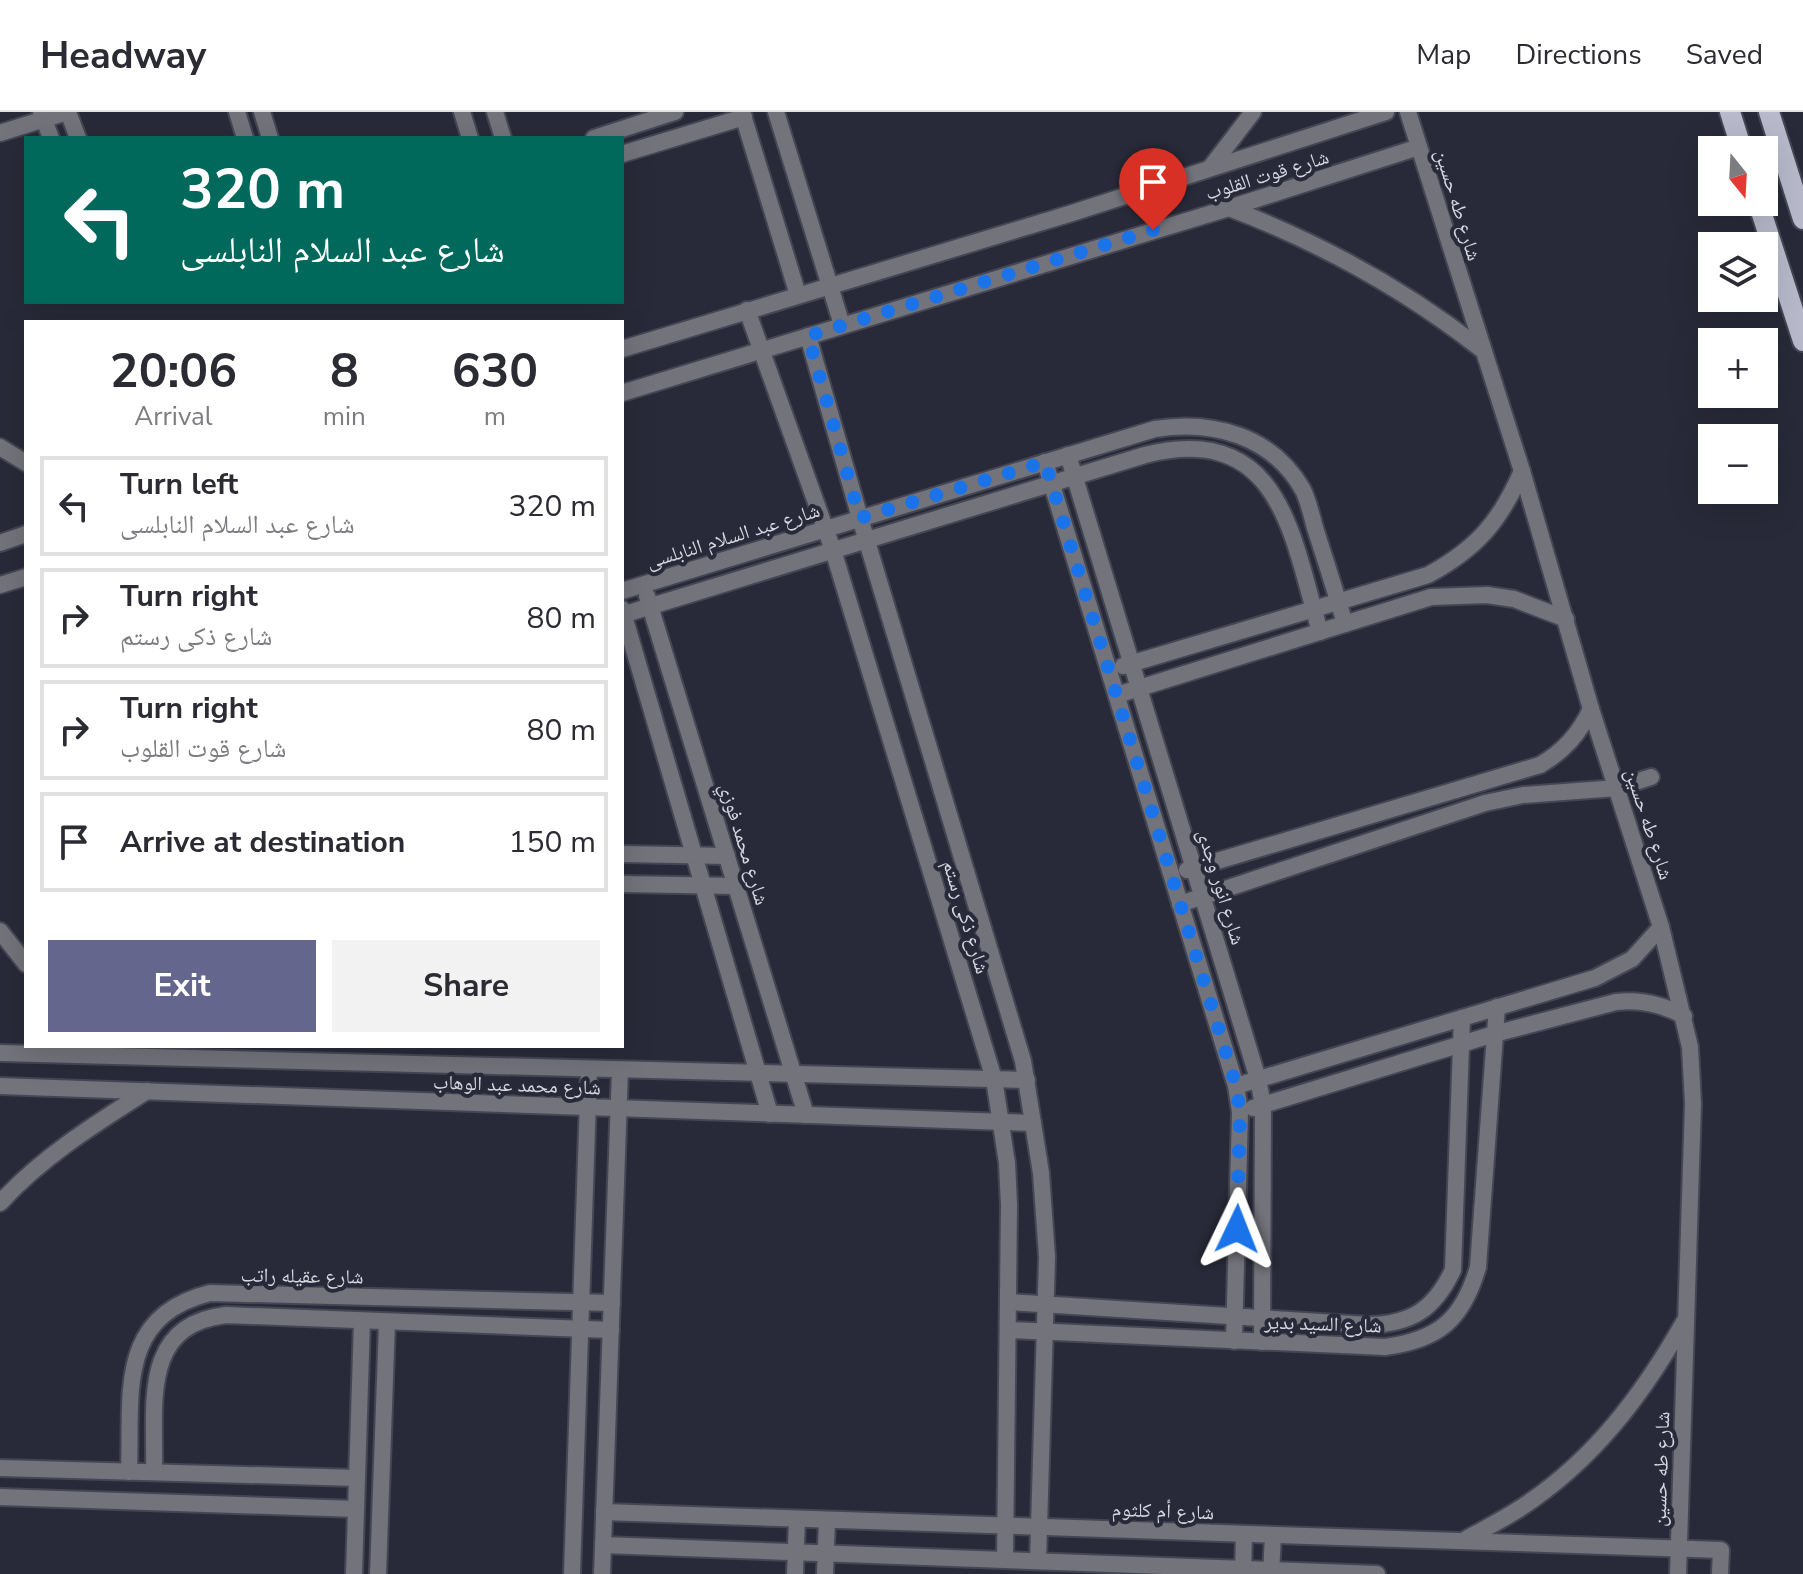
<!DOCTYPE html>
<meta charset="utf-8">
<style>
body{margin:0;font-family:"Nunito Sans","Noto Naskh Arabic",sans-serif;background:#f2f2f3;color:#2b2b33;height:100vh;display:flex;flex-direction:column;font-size:30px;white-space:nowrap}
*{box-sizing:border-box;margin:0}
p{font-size:26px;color:#7c7c81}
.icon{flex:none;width:44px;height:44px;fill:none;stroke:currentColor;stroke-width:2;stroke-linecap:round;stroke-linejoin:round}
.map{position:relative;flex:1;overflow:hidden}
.details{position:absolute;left:24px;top:208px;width:600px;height:728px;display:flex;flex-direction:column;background:#fff;border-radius:0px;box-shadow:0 8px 32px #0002}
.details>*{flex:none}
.banner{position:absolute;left:24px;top:24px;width:600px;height:168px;border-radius:0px;box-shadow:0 8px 32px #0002;background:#00695c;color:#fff;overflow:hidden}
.needle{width:52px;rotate:162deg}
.tools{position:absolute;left:1698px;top:24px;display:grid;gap:16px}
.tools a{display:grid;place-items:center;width:80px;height:80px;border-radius:0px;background:#fff;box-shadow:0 8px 32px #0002;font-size:40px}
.pin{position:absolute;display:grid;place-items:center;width:68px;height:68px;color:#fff;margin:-82px -34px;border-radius:50% 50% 50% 0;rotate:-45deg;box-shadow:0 0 8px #0007}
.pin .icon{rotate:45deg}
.me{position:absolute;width:88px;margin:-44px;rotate:2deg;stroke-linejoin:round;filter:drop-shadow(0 0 6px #0008)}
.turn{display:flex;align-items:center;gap:28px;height:168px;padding:0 24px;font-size:36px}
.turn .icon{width:104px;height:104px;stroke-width:2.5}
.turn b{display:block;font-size:56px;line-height:68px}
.eta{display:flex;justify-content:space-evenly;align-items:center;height:136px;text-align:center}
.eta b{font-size:48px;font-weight:700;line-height:56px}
.primary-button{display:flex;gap:16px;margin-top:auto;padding:16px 24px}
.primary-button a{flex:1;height:92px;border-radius:0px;background:#65668d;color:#fff;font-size:32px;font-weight:700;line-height:92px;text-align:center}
.primary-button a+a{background:#f2f2f3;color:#2b2b33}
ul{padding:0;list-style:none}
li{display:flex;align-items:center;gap:24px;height:100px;margin:0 16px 12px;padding:0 8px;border:4px solid #e1e1e2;border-radius:0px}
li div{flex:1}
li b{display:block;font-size:30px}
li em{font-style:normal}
header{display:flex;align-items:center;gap:48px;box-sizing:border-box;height:112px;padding:0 40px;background:#fff;border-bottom:2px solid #e1e1e2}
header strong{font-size:38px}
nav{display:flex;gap:44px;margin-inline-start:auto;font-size:28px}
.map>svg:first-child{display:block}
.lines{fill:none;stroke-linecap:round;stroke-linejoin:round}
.minor-casing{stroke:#454654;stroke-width:20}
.major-casing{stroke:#454654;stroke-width:24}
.minor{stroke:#72737b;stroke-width:16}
.major{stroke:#b8b9ca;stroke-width:20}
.route{stroke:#1a73e8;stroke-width:14;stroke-dasharray:0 25.2}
.labels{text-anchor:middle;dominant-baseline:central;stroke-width:8;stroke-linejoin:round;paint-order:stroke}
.street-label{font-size:20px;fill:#d6d7e1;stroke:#292a39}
</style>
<header>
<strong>Headway</strong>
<nav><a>Map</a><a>Directions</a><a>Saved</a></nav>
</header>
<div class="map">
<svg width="1803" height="1462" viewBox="0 0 1803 1462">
<rect width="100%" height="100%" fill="#292a39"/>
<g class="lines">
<defs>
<g id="minor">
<path d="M41 0 51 26"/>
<path d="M68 0 78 26"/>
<path d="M237 0 245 26"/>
<path d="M262 0 270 26"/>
<path d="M462 0 470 26"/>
<path d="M495 0 503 26"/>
<path d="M742 0 798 183"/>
<path d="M776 0 842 213"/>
<path d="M1408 0 1522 359 1591 597 1661 815 1690 935 1693 992 1678 1462"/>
<path d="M0 21 67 0"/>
<path d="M594 26 675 0"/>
<path d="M622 42 744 5"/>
<path d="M1210 56 1253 0"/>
<path d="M1229 96C1321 131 1403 176 1481 237"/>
<path d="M747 198 833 438 994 967 1007 1051 1009 1093 1005 1448"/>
<path d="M808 224 860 406 1023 949 1041 1061 1047 1145 1038 1449"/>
<path d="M622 237 1069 102 1386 0"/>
<path d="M622 281 1229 96 1419 35"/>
<path d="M0 335 26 351"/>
<path d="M1068 343 1258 967 1263 993 1262 1230"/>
<path d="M1045 350 1236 974 1240 1000 1234 1229"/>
<path d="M0 431 26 422"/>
<path d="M0 473 26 465"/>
<path d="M622 479 1155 317C1212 308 1272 323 1303 378 1309 390 1312 406 1316 419 1326 450 1336 481 1345 512"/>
<path d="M647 484 806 1003"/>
<path d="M622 497 770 1002"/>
<path d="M622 503 1145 343C1280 309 1292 423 1320 520"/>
<path d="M1123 554 1428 463C1476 437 1500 410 1522 359"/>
<path d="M1117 583 1431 485 1487 483 1514 487 1566 507"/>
<path d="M622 742 727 744"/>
<path d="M1187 758 1540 653C1564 639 1579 622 1591 597"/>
<path d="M622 772 736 774"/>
<path d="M1180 792 1485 691 1523 683 1617 676 1651 665"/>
<path d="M0 819 26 852"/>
<path d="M0 941 1027 968"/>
<path d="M0 974 1033 1011"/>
<path d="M1236 974 1595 866 1632 847 1661 815"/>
<path d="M1253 996 1494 922 1616 890C1641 887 1662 892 1684 904"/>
<path d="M0 1091C42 1045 95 1012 147 979"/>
<path d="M1009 1190 1368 1213C1411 1212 1434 1198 1453 1158L1462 906"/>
<path d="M1009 1218 1385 1235C1439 1228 1463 1207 1478 1155L1497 895"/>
<path d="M0 1356 357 1366"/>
<path d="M129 1360C132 1283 116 1204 210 1181L612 1191"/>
<path d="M154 1360C156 1295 139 1213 226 1203L611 1218"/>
<path d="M0 1385 356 1397"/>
<path d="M604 1400 1721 1438 1720 1462"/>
<path d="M1466 1427C1484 1417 1502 1408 1519 1397 1592 1350 1642 1284 1684 1210"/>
<path d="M603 1433 1377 1462"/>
<path d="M354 1462 362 1209"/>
<path d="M378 1462 387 1210"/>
<path d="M572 1462 589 957"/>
<path d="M602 1462 620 958"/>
<path d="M795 1462 797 1407"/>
<path d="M825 1462 827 1408"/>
<path d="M1243 1462 1244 1422"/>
<path d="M1271 1462 1273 1423"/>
</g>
<g id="major">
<path d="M1730 0 1742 38"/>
<path d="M1769 0 1803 107"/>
<path d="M1758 90 1803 229"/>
</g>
</defs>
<!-- minor casing -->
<use href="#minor" class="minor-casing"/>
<!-- major casing -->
<use href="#major" class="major-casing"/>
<!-- minor -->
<use href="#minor" class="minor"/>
<!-- major -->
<use href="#major" class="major"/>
</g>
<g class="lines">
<!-- route -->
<path class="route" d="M1153 118 808 224 860 406 1045 350 1236 974 1240 1000 1237 1117"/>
</g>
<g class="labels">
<!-- street labels -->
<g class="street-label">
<text transform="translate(1267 63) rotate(-17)">شارع قوت القلوب</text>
<text transform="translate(1458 93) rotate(73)">شارع طه حسين</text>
<text transform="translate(733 424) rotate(-17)">شارع عبد السلام النابلسى</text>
<text transform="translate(1649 712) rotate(72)">شارع طه حسين</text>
<text transform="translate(744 732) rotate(73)">شارع محمد فوزي</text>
<text transform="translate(1221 775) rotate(73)">شارع انور وجدى</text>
<text transform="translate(966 805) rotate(73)">شارع ذكى رستم</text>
<text transform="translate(517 973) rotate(2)">شارع محمد عبد الوهاب</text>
<text transform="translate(302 1164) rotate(1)">شارع عقيله راتب</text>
<text transform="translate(1323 1212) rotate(2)">شارع السيد بدير</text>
<text transform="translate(1661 1357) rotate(-88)">شارع طه حسين</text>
<text transform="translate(1163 1399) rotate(2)">شارع أم كلثوم</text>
</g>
</g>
</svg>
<div class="tools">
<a><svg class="needle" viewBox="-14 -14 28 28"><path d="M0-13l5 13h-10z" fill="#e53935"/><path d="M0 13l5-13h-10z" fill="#7c7c81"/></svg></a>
<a><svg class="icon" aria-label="layers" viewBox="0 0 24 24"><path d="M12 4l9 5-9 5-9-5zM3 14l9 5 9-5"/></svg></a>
<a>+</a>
<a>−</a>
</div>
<div class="pin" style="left:1153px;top:118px;background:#d93025"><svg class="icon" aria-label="arrive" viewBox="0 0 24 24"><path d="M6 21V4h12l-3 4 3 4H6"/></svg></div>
<svg class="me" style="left:1237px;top:1117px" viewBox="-20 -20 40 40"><path d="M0-17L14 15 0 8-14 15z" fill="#1a73e8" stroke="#fff" stroke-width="4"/></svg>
<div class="banner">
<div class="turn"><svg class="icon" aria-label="left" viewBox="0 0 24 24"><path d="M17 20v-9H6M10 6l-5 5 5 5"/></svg><div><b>320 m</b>شارع عبد السلام النابلسى</div></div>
</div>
<section class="details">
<div class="eta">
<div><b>20:06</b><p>Arrival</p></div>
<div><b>8</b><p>min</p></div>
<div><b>630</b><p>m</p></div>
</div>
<ul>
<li><svg class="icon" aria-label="left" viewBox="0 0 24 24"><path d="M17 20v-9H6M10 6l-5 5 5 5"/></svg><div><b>Turn left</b><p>شارع عبد السلام النابلسى</p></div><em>320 m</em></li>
<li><svg class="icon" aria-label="right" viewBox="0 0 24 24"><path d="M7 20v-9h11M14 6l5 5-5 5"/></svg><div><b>Turn right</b><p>شارع ذكى رستم</p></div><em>80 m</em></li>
<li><svg class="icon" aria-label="right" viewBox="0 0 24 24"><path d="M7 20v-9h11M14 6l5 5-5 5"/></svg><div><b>Turn right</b><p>شارع قوت القلوب</p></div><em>80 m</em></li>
<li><svg class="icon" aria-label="arrive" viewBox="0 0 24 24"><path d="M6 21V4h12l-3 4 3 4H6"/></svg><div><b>Arrive at destination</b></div><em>150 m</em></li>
</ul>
<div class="primary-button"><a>Exit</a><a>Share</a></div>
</section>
</div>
